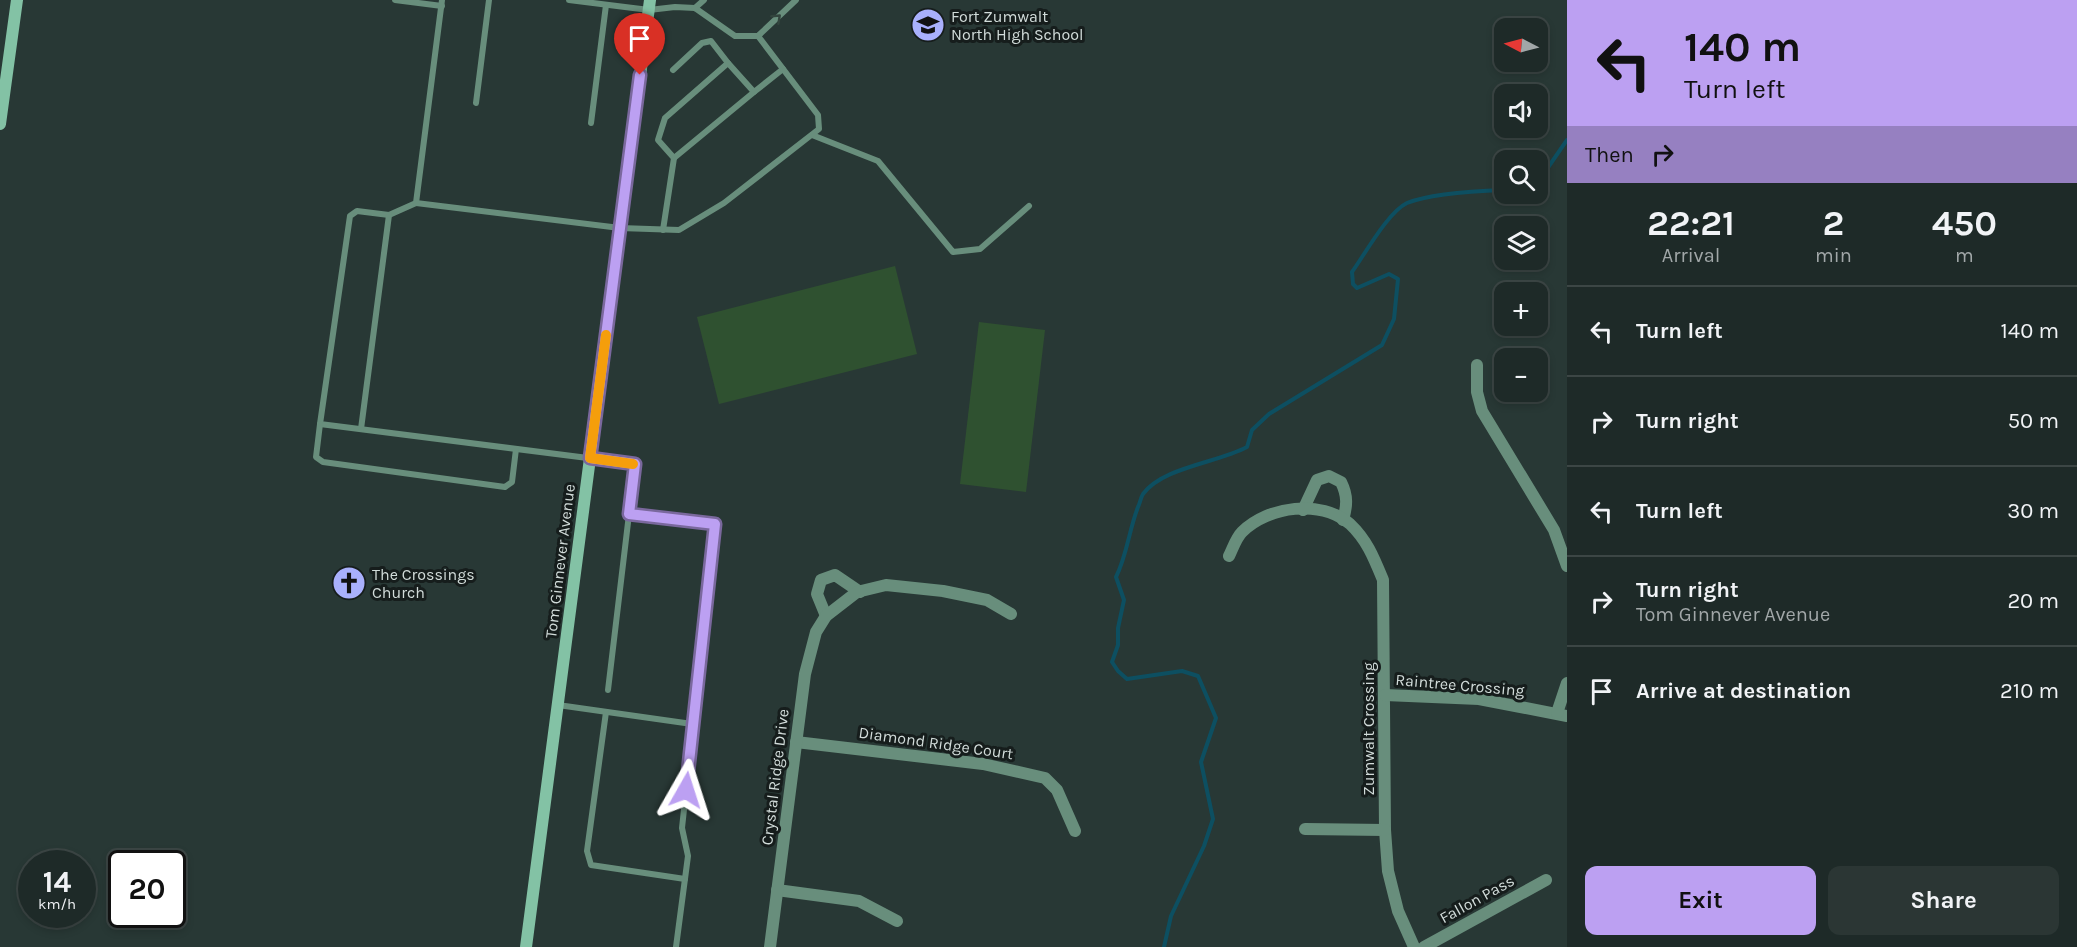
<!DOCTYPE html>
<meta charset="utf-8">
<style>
body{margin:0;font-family:Karla,sans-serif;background:#2b3634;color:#f1f3f6;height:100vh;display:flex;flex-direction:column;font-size:22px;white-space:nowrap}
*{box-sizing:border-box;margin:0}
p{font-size:20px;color:#a1a7a8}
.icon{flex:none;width:33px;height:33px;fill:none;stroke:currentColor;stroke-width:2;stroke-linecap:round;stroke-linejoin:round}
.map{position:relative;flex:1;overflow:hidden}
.sheet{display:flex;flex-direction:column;background:#1e2a28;width:510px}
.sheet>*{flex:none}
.guide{background:#bca0f2;color:#111;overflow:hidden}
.needle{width:39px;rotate:276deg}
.fabs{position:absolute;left:1494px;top:18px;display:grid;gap:12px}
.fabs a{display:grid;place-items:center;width:54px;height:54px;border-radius:12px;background:#1e2a28;box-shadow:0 3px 9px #0003,0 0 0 2px #3c4645;font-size:30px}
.speed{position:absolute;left:18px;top:850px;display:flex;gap:12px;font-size:30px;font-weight:700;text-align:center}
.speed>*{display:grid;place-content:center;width:78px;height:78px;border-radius:50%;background:#1e2a28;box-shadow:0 3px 9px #0003,0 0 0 2px #3c4645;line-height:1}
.speed small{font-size:15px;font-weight:400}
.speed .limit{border:3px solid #111;border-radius:9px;background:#fff;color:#111}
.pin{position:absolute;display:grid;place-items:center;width:51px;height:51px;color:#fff;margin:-62px -26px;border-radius:50% 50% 50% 0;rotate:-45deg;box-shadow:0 0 6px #0007}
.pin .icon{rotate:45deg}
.me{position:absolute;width:66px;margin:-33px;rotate:6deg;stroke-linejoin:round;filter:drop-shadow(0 0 4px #0008)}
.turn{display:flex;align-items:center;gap:21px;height:126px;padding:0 18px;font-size:27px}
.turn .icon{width:78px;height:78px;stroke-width:2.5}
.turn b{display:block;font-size:42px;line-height:51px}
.then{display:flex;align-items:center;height:57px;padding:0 18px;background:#0003;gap:12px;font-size:22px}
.eta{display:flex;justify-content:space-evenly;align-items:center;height:102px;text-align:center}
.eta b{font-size:36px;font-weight:700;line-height:42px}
.action{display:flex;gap:12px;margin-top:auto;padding:12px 18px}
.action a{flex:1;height:69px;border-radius:12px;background:#bca0f2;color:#111;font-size:24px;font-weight:700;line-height:69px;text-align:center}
.action a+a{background:#2b3634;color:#f1f3f6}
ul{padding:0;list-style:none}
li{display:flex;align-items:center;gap:18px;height:90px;padding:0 18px;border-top:2px solid #3c4645}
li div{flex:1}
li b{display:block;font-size:22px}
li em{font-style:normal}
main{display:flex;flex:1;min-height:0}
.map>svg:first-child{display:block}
.green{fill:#2f5130}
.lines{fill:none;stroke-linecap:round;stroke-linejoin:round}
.stream{stroke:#0d4f61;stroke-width:4}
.lane{stroke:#688e7c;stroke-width:6}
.street{stroke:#688e7c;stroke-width:12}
.secondary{stroke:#83c2a5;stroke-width:12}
.oneway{stroke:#33453e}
.route-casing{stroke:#7a689d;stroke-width:15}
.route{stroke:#bca0f2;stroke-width:10}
.slow{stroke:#f59e0b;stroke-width:10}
.labels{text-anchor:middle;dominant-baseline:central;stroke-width:6;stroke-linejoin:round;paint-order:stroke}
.poi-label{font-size:16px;fill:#d2dcda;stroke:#161d1c;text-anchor:start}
.street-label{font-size:16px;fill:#d2dcda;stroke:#161d1c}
</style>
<main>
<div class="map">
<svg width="1567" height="947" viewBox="0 0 1567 947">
<rect width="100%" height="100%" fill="#283835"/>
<!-- green -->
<g class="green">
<path d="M895 266 917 354 719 404 697 317Z"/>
<path d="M979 322 1045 330 1026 492 960 484Z"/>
</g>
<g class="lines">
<!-- stream -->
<g class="stream">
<path d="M1538 182 1567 140"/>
<path d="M1164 947 1171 916 1204 846 1213 819 1201 762 1216 718 1198 676 1182 671 1127 679 1118 671 1112 662 1118 645V628L1124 600 1116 577C1127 555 1129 530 1138 507 1140 503 1141 497 1143 494 1163 467 1217 463 1247 447L1252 430 1269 414 1382 345 1394 319 1398 279 1389 274 1357 288 1353 284 1352 272C1365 254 1388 212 1407 203 1432 193 1477 191 1504 190"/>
</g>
<!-- lane -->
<g class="lane">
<path d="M395 0 442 6"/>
<path d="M442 0 416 203 389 215 357 211 350 216 320 424 635 464 608 690"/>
<path d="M569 0 649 10 675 7 695 8 735 36H758L796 0"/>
<path d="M695 8 704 0"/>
<path d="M728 63 754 92 783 69"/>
<path d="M476 103 489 0"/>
<path d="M591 123 606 5"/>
<path d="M812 135 878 161 953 252 980 249 1029 206"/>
<path d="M674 158 754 92"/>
<path d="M416 203 620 228 679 230 724 203 819 129 818 115 758 36"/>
<path d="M663 230 674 158 658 140 665 118 728 63 711 41 702 43 673 70"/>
<path d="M320 424 316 457 323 462 505 487 512 482 516 449"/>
<path d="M361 429 389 215"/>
<path d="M629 514 715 524 682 828 688 856 676 947"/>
<path d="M558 705 692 724"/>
<path d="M606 712 587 851 591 865 685 879"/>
</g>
<!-- street -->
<g class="street">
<path d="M1477 365V392L1482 411 1554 530 1567 566"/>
<path d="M1303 510 1317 480 1329 476 1341 482C1348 496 1347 506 1343 520"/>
<path d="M1229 556C1233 548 1236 538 1242 532 1268 506 1321 499 1350 524 1367 540 1374 558 1383 580L1385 830 1388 871 1398 911 1414 947"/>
<path d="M826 616 817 594 821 580 835 575 860 592"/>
<path d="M1385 695 1479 699 1567 716"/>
<path d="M1557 713 1567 683"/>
<path d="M796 742 983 764 1045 778 1057 790 1075 831"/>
<path d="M1305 829 1385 830"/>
<path d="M777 890 859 901 897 921"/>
<path d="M770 947 805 674 816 632 826 616 857 592 886 585 943 591 987 600 1011 614"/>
<path d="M1424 947 1546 880"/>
</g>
<!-- secondary -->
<g class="secondary">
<path d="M0 124 17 0"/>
<path d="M526 947 650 0"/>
</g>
</g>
<!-- one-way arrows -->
<defs><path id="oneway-chevron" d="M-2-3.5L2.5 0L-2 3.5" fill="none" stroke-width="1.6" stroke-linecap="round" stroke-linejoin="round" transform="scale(1.5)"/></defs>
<use class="oneway" href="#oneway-chevron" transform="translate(777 18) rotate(-43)"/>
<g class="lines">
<defs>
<path id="route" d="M640 75 590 458 635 464 629 514 715 524 686 790"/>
</defs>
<!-- route casing -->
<use href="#route" class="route-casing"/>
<!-- route -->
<use href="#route" class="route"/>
<!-- slow -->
<path class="slow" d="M606 335 590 458 633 464"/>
</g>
<!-- icons -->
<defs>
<symbol id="school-disc" viewBox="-11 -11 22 22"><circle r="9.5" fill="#a9b0fc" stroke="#161d1c"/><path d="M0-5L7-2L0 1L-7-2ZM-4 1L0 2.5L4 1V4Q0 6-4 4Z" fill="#111"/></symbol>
<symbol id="church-disc" viewBox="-11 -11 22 22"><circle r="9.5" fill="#a9b0fc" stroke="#161d1c"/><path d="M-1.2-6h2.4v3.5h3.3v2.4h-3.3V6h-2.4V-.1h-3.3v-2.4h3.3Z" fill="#111"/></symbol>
</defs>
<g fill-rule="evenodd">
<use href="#school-disc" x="909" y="6" width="38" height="38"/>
<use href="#church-disc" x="330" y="564" width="38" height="38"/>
</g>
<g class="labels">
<!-- poi labels -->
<g class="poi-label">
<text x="951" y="16">Fort Zumwalt<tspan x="951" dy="18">North High School</tspan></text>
<text x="372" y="574">The Crossings<tspan x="372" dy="18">Church</tspan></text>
</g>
<!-- street labels -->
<g class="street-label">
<text transform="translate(560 561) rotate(-83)">Tom Ginnever Avenue</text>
<text transform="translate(1460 685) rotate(5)">Raintree Crossing</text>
<text transform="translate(1368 729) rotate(-90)">Zumwalt Crossing</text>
<text transform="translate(936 743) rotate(8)">Diamond Ridge Court</text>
<text transform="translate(775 777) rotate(-83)">Crystal Ridge Drive</text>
<text transform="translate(1477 899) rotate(-29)">Fallon Pass</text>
</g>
</g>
</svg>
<div class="fabs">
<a><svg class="needle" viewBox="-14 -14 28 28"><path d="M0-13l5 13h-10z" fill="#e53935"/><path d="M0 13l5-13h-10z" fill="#a1a7a8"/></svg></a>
<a><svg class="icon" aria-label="sound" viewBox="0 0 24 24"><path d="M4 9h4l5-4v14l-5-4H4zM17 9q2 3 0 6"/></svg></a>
<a><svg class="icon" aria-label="search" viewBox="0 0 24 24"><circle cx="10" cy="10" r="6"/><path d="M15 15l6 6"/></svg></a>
<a><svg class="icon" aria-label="layers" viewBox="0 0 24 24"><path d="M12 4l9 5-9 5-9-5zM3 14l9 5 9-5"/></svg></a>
<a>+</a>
<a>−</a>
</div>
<div class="speed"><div>14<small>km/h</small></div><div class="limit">20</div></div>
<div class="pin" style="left:640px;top:75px;background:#d93025"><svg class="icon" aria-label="arrive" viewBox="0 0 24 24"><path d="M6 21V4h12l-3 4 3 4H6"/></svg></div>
<svg class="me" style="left:686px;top:790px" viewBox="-20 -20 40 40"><path d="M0-17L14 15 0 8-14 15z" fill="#bca0f2" stroke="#fff" stroke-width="4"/></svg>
</div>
<section class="sheet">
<div class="guide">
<div class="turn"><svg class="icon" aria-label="left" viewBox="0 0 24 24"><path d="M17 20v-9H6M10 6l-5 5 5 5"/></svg><div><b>140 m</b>Turn left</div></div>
<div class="then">Then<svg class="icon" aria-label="right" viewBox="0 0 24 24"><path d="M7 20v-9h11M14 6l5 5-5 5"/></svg></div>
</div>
<div class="eta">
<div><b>22:21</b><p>Arrival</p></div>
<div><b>2</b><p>min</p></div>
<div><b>450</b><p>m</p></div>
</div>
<ul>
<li><svg class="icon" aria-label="left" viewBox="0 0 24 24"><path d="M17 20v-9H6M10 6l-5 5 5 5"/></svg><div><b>Turn left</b></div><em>140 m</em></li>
<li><svg class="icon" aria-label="right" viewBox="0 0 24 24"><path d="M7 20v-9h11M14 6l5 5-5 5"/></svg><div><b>Turn right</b></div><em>50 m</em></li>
<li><svg class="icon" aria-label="left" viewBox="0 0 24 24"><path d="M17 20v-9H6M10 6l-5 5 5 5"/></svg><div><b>Turn left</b></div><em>30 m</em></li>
<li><svg class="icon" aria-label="right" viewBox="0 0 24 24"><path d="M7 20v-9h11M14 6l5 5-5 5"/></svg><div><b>Turn right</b><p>Tom Ginnever Avenue</p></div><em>20 m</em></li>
<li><svg class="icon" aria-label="arrive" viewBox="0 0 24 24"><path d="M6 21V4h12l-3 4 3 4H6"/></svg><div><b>Arrive at destination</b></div><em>210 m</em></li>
</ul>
<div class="action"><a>Exit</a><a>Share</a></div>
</section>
</main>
